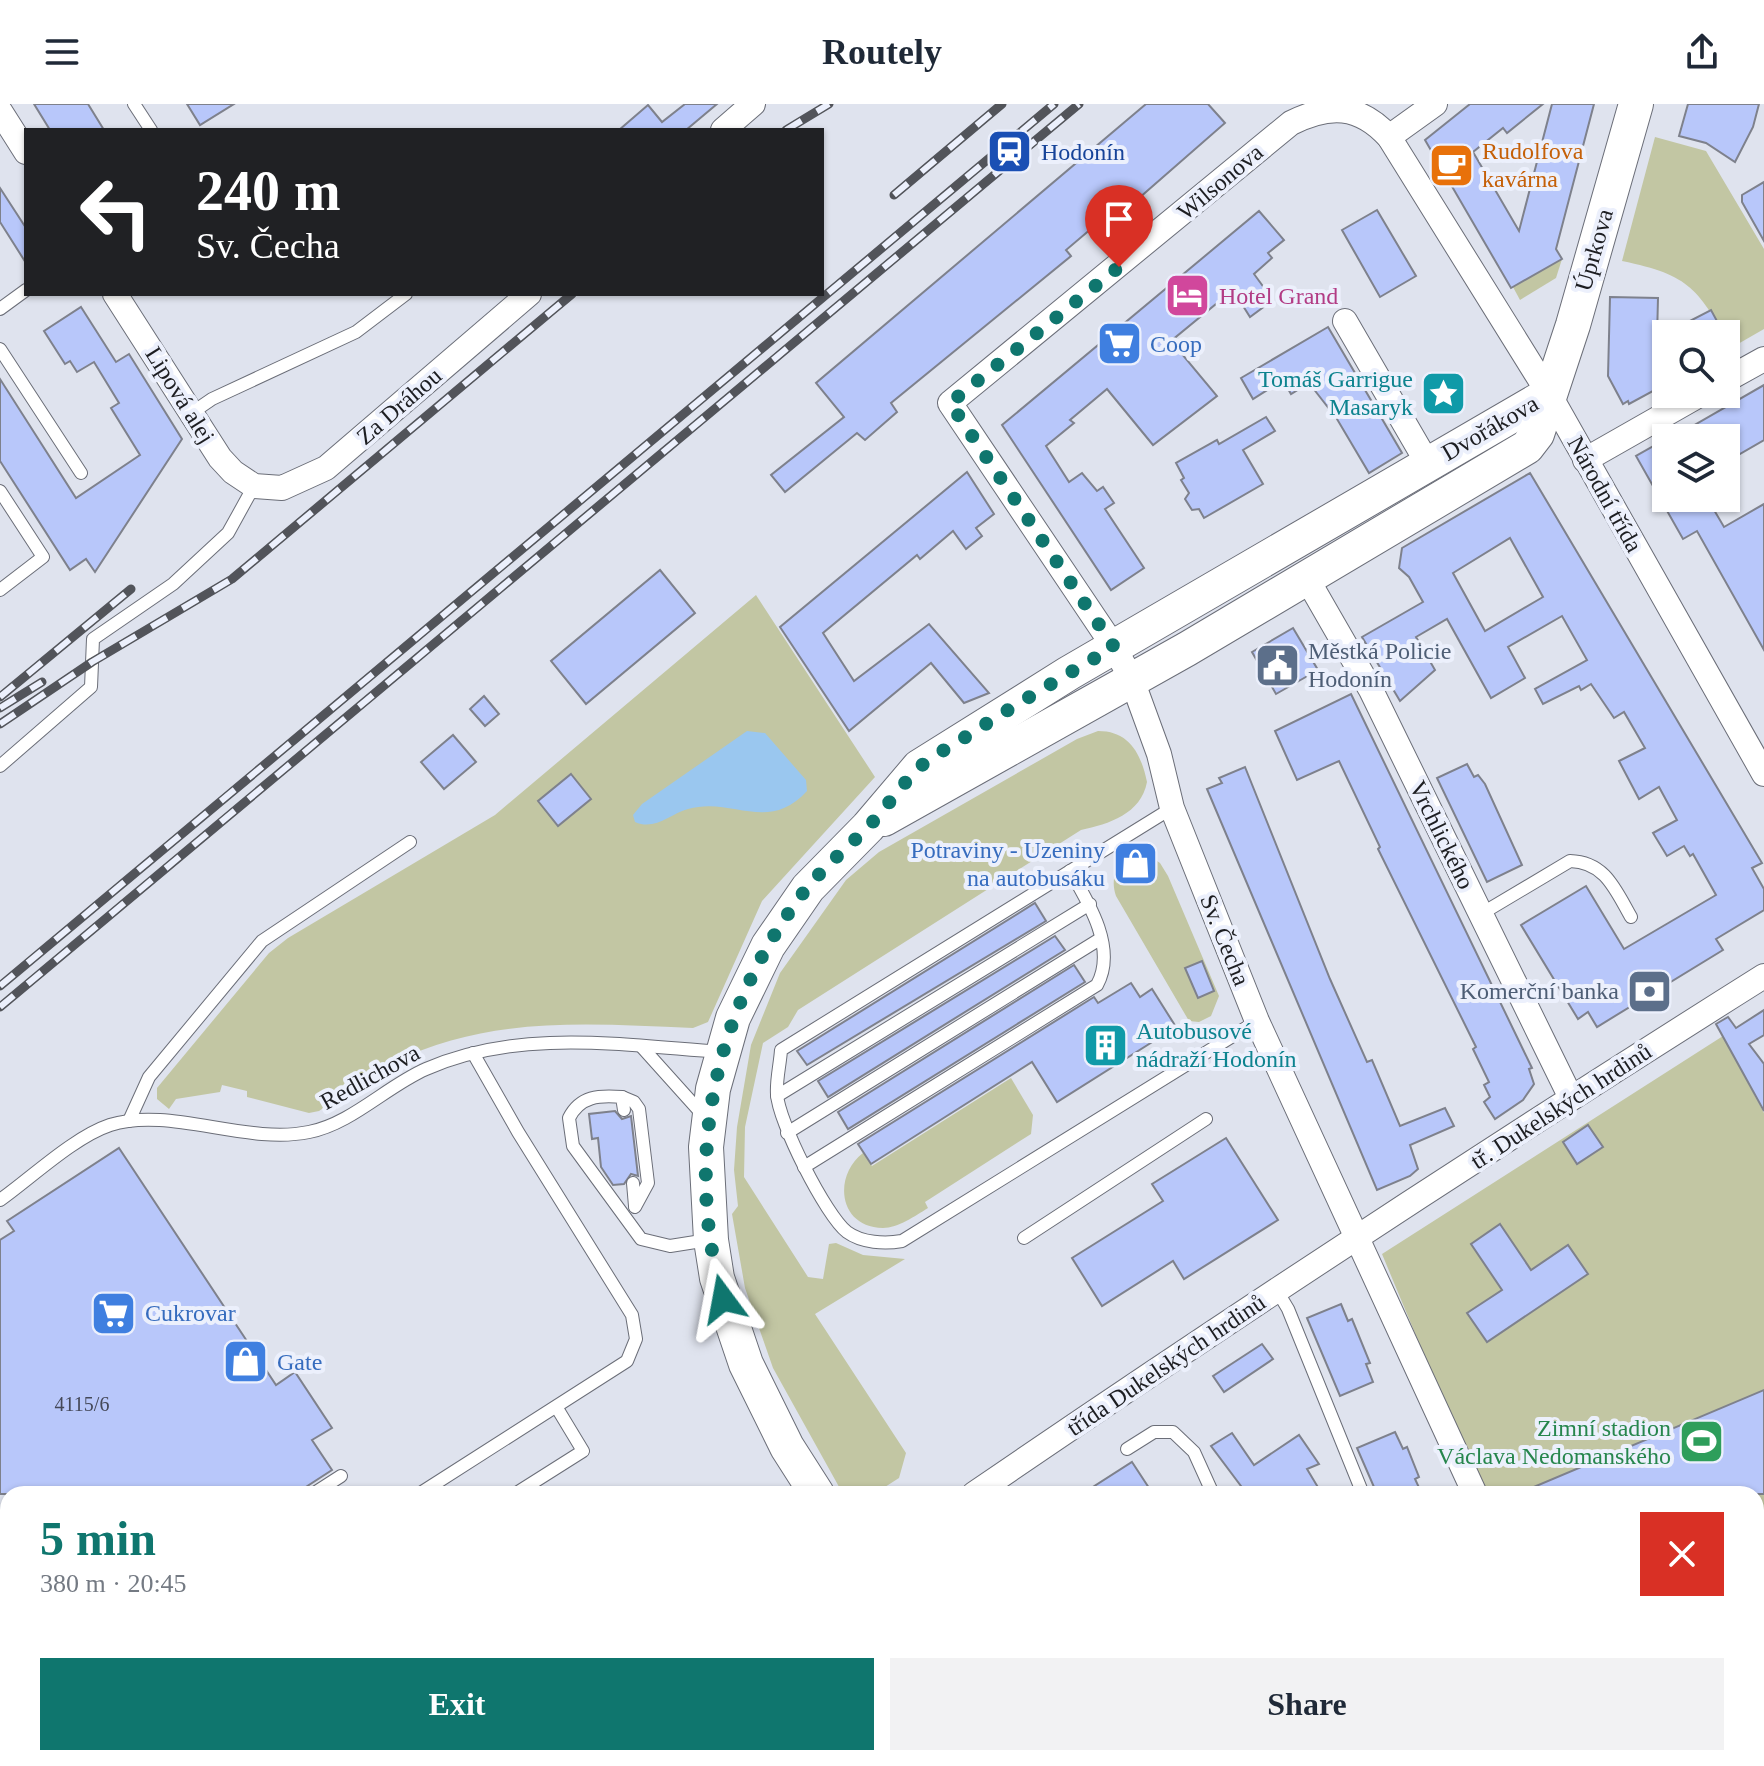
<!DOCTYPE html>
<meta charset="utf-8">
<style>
body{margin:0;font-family:Georgia,serif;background:#f2f2f3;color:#1f2937;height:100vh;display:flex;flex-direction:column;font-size:30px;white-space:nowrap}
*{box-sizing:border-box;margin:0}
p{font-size:26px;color:#747a83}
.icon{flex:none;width:44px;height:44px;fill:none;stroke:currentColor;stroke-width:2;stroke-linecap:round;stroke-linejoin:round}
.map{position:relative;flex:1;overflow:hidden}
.side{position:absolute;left:0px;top:1382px;width:1764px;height:280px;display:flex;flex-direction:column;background:#fff;border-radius:24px 24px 0 0;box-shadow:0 2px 6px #0004}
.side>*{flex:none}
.guide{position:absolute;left:24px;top:24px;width:800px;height:168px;border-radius:0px;box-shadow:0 2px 6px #0004;background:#202124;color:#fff;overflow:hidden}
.tools{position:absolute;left:1652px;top:216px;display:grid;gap:16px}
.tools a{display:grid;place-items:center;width:88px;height:88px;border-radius:0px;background:#fff;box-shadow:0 2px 6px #0004;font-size:40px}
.pin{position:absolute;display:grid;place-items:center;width:68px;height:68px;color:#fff;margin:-82px -34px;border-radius:50% 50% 50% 0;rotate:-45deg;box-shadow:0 0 8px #0007}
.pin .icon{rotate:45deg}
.me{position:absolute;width:88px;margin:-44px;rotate:347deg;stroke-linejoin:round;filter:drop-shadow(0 0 6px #0008)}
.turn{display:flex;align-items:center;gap:28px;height:168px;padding:0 40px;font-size:36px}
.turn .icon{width:104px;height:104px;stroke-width:2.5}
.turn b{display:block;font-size:56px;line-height:68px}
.round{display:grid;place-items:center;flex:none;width:84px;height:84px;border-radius:0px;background:#f2f2f3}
.overview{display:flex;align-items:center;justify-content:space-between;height:136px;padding:0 40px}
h1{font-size:48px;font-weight:800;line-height:60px;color:#0f766e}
.primary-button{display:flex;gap:16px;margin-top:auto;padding:16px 40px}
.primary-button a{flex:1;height:92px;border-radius:0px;background:#0f766e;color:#fff;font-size:32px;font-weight:800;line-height:92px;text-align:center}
.primary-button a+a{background:#f2f2f3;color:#1f2937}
header{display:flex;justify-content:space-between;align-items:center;height:104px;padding:0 40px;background:#fff;font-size:36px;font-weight:800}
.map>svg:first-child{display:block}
.green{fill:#c2c6a3}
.water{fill:#9ac7ef}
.building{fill:#b8c7fa;stroke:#7e818c;stroke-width:2;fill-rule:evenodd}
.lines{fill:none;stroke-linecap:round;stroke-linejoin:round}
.lane-casing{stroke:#6b6e78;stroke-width:14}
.street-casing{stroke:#6b6e78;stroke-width:26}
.secondary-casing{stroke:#6b6e78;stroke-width:36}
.lane{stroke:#fff;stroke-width:12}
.street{stroke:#fff;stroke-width:24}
.secondary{stroke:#fff;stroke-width:34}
.rail-casing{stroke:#52545a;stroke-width:9}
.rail{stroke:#ecf0fc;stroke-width:6;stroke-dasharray:18;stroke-linecap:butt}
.route{stroke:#0f766e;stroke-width:14;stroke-dasharray:0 25.2}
.labels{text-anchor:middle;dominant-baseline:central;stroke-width:8;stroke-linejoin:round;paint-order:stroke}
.number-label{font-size:20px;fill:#444858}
.food-label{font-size:24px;fill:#c56008;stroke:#ecf0fc;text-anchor:start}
.transit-label{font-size:24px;fill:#164399;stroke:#ecf0fc;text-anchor:start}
.street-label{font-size:24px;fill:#1d1e22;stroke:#ecf0fc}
.hotel-label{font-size:24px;fill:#b23c85;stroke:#ecf0fc;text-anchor:start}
.shop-label{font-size:24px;fill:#366cbe;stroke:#ecf0fc;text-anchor:start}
.culture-label{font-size:24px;fill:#0d838f;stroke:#ecf0fc;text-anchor:end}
.service-label{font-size:24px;fill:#4e5e75;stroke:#ecf0fc;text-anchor:start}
.leisure-label{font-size:24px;fill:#27864d;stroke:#ecf0fc;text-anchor:end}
</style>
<header><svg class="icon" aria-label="menu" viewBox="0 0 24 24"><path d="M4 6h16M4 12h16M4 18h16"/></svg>Routely<svg class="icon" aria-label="share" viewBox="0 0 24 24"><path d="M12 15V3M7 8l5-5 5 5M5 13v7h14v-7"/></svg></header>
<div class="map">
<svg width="1764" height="1662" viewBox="0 0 1764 1662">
<rect width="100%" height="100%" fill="#dfe3ee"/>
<!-- green -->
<g class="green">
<path d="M1655 33 1706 47 1764 145V225L1731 244C1699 186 1691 171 1622 157Z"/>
<path d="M1562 155 1556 174 1520 196 1513 183Z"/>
<path d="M756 491 875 673 762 797 708 918 693 924C587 920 491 911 392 959 366 972 343 991 319 1007L309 1009 247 993V987L222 981 220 988 176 995 169 1005 157 995V984L269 849 288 834 495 711Z"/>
<path d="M1098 627C1129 627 1141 649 1147 678 1141 710 1109 720 1081 726L798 906 788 923 763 939 745 1023 744 1073 808 1173 823 1175 829 1140 836 1139 863 1151 905 1155 815 1210 906 1349 899 1374 874 1390H843L773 1264 745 1184 732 1110 738 1102 734 1066 737 1023 751 941 780 869 846 776 879 748 1077 635Z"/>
<path d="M1145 749 1160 759 1168 772 1219 892 1211 912 1199 918 1189 917 1116 792C1111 777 1114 765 1127 756L1134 770 1145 765 1138 750Z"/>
<path d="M1723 932 1764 1009V1662H1589L1588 1654H1756V1390H1482L1382 1150Z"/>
<path d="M1011 974 1033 1011 1031 1030 925 1098 928 1104C915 1112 898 1124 883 1124 838 1123 833 1072 863 1049L872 1062Z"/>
</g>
<!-- water -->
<path class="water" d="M747 627 765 629 806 676 807 687C768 730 732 692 688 705 670 710 655 727 635 718L633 711 642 700Z"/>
<!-- building -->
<g class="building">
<path d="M34 0H88L104 26H50Z"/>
<path d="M187 0H234L200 21Z"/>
<path d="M685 0H717L686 26H619L648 1 662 18Z"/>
<path d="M1146 0H1208L1225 19 1123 108 1118 102 1066 146 1071 152 891 299 897 308 865 336 857 329 785 388 771 371 844 313 816 279Z"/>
<path d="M1470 0H1543L1507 29 1503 24 1473 48 1519 127 1552 0H1594L1556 145 1562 155 1511 184 1425 36Z"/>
<path d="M1688 0H1759L1753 23 1735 58 1706 39 1679 32Z"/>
<path d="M1764 78V137L1742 98V91Z"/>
<path d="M0 84 26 124V159L0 118Z"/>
<path d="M1377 106 1416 172 1380 193 1342 126Z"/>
<path d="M1259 107 1284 136 1268 149 1272 154 1254 170 1273 196 1250 213 1233 186 1171 237 1217 292 1153 341 1107 285 1070 316 1074 319 1046 342 1069 378 1082 369 1097 387 1103 383 1114 399 1105 405 1144 464 1111 486 1002 321Z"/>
<path d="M1610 193 1658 194 1657 234 1711 206 1724 230H1666V280L1629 300 1628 297 1623 300 1608 272Z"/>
<path d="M81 203 116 258 129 250 182 335 95 468 86 455 70 466 0 357V275L76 394 140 351 111 304 119 299 94 258 77 268 70 257 65 260 44 227Z"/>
<path d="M1328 223 1402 349 1369 369 1337 315 1309 279 1291 290 1283 276 1253 295 1241 274Z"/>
<path d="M1764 281V336L1726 358V334H1672Z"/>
<path d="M1266 313 1275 327 1243 346 1263 380 1204 414 1199 405 1192 406 1185 395 1189 389 1181 376 1184 374 1176 359 1217 336 1219 340Z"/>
<path d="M1666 335V394H1707L1724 423 1764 400V546L1697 427 1683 435 1636 352Z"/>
<path d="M967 368 994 410 976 424 982 432 966 445 953 427 920 455 917 451 823 529 854 577 929 520 989 589 964 599 931 559 849 627 780 523Z"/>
<path d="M1530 369 1762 759 1752 764 1764 785V806L1716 835 1723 846 1597 923 1588 908 1578 915 1521 821 1586 782 1624 845 1716 791 1693 750 1690 752 1684 742 1667 752 1653 729 1677 716 1659 683 1639 695 1619 657 1645 644 1624 608 1614 614 1591 580 1581 586 1579 582 1543 600 1535 585 1587 556 1562 512 1508 543 1525 574 1491 594 1447 515 1416 533 1435 566 1400 597 1362 533 1423 498 1409 473 1399 464 1402 444ZM1510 434 1543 493 1485 527 1453 469Z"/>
<path d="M660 466 695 509 586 600 551 557Z"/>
<path d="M1293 524 1318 566 1276 590 1252 548Z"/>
<path d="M1351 590 1532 964 1529 965 1534 980 1523 996 1495 1015 1484 998 1490 993 1484 981 1489 978 1473 945 1476 943 1378 745 1380 743 1339 657 1297 676 1275 627Z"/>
<path d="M484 592 499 610 485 622 470 605Z"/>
<path d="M453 631 476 658 444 685 421 658Z"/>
<path d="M1467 660 1474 673 1478 671 1485 680 1522 761 1487 778 1437 674Z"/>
<path d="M1245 663 1330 875 1367 958 1372 956 1400 1022 1445 1004 1454 1022 1410 1041 1418 1065 1410 1072 1377 1086 1207 685 1222 679 1219 674Z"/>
<path d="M571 670 591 695 558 722 538 697Z"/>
<path d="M1035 799 1046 817 807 961 797 947Z"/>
<path d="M1055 832 1065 846 828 993 818 977Z"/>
<path d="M1202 857 1214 887 1198 894 1185 864Z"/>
<path d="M1074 861 1085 878 848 1025 838 1008Z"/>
<path d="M1131 879 1140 893 1152 885 1176 923 1057 998 1032 958 871 1060 858 1040 1094 893 1098 899Z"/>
<path d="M1764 906V931L1749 940 1764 960V1007L1716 920 1728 913 1736 924Z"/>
<path d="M615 1007 622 1015 631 1012 638 1072 631 1070 624 1080 613 1081 601 1063 598 1034 592 1035 589 1010Z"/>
<path d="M1588 1021 1603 1043 1577 1060 1563 1038Z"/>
<path d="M1226 1034 1278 1116 1184 1175 1173 1157 1102 1202 1072 1154 1163 1097 1152 1080Z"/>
<path d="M119 1044 276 1281 295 1268 332 1324 312 1336 332 1366 295 1390H0V1136L14 1127 7 1117Z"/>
<path d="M1500 1120 1531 1166 1568 1141 1588 1170 1487 1238 1467 1209 1502 1186 1471 1140Z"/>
<path d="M1341 1200 1348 1217 1352 1215 1370 1259 1366 1260 1373 1278 1340 1292 1307 1214Z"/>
<path d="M1262 1240 1273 1255 1224 1288 1213 1272Z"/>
<path d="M1764 1286V1390H1517Z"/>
<path d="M1395 1328 1403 1345 1407 1343 1419 1373 1415 1375 1422 1390H1377L1357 1344Z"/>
<path d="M1232 1329 1254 1361 1299 1331 1319 1360 1307 1365 1322 1390H1247L1211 1342Z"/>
<path d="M1132 1358 1153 1390H1082Z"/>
</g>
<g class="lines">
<defs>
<g id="lane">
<path d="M134 0 151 26"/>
<path d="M0 205 26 186"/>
<path d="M0 245 81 369"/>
<path d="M193 308 212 295 356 228 406 190"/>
<path d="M0 387 43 453 0 486"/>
<path d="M0 662 91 583 93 535 173 480 228 429 254 382"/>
<path d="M1172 704 781 946C780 961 776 976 777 990 778 1017 826 1112 847 1128 862 1139 885 1140 902 1137L1257 917"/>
<path d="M1481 810 1570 757C1605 758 1615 785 1631 813"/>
<path d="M641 942 703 1011"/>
<path d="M777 992 1090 800"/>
<path d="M622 993 634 998 639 1005 648 1079 635 1103"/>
<path d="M624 1006 622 993C599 991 580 992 569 1014L573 1042 641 1135 670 1142 708 1136"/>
<path d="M129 1017 149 973 262 837 410 738"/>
<path d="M787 1029 1100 835"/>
<path d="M804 1063 1097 881C1117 845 1089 799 1070 767"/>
<path d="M633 1079 635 1102"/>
<path d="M0 1096C31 1074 74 1033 110 1021 169 1002 246 1041 309 1028 351 1020 387 982 426 965 519 924 622 941 720 948"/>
<path d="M1024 1134 1206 1015"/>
<path d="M1276 1185 1288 1205 1363 1390"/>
<path d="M1127 1345 1154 1328H1173L1194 1348 1213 1390"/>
<path d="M313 1390 341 1372"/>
<path d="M419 1390 627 1257 636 1235 632 1211 518 1028 473 949"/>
<path d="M515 1390 583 1347 557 1304"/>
<path d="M0 1523 8 1535"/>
<path d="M1222 1654 1227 1662"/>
<path d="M1349 1654 1353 1662"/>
<path d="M0 1659 8 1651"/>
<path d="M559 1662 572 1654"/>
</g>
<g id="street">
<path d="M0 7 26 48"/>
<path d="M723 26 753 0"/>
<path d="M1389 33 1435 0"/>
<path d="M115 190 220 354 233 368 254 382 282 384 326 364 529 190"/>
<path d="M1345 217 1428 360"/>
<path d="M1726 276 1764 255"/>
<path d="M1585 356 1701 290"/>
<path d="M1306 473 1371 586 1571 994"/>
<path d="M974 1390C1234 1212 1497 1040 1764 872"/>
<path d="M1475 1390 1257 917 1172 704 1159 650 1132 576 1114 543 950 299 1291 19C1329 0 1359 0 1389 33L1549 290 1764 670"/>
<path d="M1584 1654 1585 1662"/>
<path d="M1327 1662 1340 1654"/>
</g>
<g id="secondary">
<path d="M884 715 1187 545 1527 343 1537 330 1573 221 1636 0"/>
<path d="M817 1390 787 1343 746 1260 717 1174 711 1136 706 1043 713 985 733 914 768 842 808 784 868 723 919 663 1069 569 1549 290"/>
<path d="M998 1654 1005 1662"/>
</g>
</defs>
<!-- lane casing -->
<use href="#lane" class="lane-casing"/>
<!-- street casing -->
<use href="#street" class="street-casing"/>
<!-- secondary casing -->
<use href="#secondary" class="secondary-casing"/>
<!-- lane -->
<use href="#lane" class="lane"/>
<!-- street -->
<use href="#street" class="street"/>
<!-- secondary -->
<use href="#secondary" class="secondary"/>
<defs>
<g id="rail">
<path d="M786 26 829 0"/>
<path d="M894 91 1002 0"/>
<path d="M0 593 131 485"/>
<path d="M0 604 42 578"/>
<path d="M0 620 92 558 232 475 572 190"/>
<path d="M0 882 1054 0"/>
<path d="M0 903 1079 0"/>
</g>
</defs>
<!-- rail casing -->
<use href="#rail" class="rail-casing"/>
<!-- rail -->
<use href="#rail" class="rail"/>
</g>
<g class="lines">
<!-- route -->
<path class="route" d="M723 1195C682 1052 716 900 807 784 825 762 847 744 867 724 886 705 900 682 919 664 931 652 949 644 964 634 1013 602 1064 572 1114 543L950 299 1119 163"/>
</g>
<!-- icons -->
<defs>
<symbol id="station-square" viewBox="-11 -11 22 22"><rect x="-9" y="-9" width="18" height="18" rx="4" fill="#1a4fb4" stroke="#ecf0fc"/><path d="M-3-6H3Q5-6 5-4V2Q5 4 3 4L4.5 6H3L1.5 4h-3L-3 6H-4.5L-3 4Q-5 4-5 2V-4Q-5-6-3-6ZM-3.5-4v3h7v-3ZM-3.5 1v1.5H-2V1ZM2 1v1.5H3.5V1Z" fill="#fff"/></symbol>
<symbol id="cafe-square" viewBox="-11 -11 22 22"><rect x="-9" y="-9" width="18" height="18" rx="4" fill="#e8710a" stroke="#ecf0fc"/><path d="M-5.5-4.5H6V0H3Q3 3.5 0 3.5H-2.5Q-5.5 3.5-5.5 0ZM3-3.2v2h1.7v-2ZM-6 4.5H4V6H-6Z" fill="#fff"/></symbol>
<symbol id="hotel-square" viewBox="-11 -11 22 22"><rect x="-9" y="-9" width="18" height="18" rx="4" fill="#d1479c" stroke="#ecf0fc"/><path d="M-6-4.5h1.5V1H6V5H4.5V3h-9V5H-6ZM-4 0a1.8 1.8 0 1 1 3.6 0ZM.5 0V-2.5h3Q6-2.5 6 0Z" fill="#fff"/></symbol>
<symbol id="supermarket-square" viewBox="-11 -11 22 22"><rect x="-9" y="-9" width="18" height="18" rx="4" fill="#3f7fe0" stroke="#ecf0fc"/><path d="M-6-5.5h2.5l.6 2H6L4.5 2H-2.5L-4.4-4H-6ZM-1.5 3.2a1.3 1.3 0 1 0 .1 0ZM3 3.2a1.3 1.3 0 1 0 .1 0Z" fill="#fff"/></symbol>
<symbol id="sight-square" viewBox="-11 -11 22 22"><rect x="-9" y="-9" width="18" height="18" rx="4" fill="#0f9aa8" stroke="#ecf0fc"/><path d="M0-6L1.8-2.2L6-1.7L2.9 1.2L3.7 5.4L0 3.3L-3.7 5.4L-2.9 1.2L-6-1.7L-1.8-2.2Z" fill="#fff"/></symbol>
<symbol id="civic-square" viewBox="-11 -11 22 22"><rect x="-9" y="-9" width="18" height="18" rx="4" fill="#5c6f8a" stroke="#ecf0fc"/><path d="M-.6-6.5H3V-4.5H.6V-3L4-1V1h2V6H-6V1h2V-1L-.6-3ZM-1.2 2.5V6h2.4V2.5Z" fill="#fff"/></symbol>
<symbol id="shop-square" viewBox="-11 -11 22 22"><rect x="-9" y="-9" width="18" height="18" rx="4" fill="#3f7fe0" stroke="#ecf0fc"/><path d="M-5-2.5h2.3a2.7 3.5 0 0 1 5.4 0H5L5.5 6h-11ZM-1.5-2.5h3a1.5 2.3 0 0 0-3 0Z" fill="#fff"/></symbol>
<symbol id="bank-square" viewBox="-11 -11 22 22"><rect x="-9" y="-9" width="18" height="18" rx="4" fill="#5c6f8a" stroke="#ecf0fc"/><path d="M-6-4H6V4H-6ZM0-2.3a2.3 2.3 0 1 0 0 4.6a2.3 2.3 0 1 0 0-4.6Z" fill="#fff"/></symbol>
<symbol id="building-square" viewBox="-11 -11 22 22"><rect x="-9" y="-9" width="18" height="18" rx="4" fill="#0f9aa8" stroke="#ecf0fc"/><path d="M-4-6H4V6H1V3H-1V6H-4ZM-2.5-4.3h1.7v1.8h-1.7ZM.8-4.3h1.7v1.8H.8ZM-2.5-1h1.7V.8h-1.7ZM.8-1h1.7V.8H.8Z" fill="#fff"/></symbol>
<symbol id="stadium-square" viewBox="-11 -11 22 22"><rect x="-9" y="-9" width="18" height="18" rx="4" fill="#2e9e5b" stroke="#ecf0fc"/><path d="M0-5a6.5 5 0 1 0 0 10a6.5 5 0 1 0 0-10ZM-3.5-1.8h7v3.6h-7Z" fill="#fff"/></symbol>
</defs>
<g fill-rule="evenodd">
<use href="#station-square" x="984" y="22" width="51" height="51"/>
<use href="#cafe-square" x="1426" y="36" width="51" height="51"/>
<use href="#hotel-square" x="1162" y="166" width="51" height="51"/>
<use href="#supermarket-square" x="1094" y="214" width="51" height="51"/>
<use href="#sight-square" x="1418" y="264" width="51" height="51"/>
<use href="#civic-square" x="1252" y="536" width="51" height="51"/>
<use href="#shop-square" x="1110" y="734" width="51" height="51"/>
<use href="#bank-square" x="1624" y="862" width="51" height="51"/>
<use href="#building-square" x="1080" y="916" width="51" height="51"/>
<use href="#supermarket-square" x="88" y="1184" width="51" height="51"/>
<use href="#shop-square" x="220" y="1232" width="51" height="51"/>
<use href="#stadium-square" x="1676" y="1312" width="51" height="51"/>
</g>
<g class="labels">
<!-- number labels -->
<g class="number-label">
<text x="82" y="1300">4115/6</text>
</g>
<!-- food labels -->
<g class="food-label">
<text x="1482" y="47">Rudolfova<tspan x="1482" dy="28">kavárna</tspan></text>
</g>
<!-- transit labels -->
<g class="transit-label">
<text x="1041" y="48">Hodonín</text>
</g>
<!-- street labels -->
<g class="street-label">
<text transform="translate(1220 78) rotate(-40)">Wilsonova</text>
<text transform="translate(1594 146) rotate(-74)">Úprkova</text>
<text transform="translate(180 291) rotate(58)">Lipová alej</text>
<text transform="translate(399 302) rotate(-41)">Za Dráhou</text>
<text transform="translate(1490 324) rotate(-30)">Dvořákova</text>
<text transform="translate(1605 390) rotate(61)">Národní třída</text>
<text transform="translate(1442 731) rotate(64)">Vrchlického</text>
<text transform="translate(1225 836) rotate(68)">Sv. Čecha</text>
<text transform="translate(370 973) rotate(-29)">Redlichova</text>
<text transform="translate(1561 1002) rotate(-33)">tř. Dukelských hrdinů</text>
<text transform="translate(1166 1261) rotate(-34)">třída Dukelských hrdinů</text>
</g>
<!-- hotel labels -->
<g class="hotel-label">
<text x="1219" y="192">Hotel Grand</text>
</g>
<!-- shop labels -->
<g class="shop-label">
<text x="1150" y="240">Coop</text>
<text x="1105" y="746" text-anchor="end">Potraviny - Uzeniny<tspan x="1105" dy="28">na autobusáku</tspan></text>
<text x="145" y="1209">Cukrovar</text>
<text x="277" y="1258">Gate</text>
</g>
<!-- culture labels -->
<g class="culture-label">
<text x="1413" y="275">Tomáš Garrigue<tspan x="1413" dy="28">Masaryk</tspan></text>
<text x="1136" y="927" text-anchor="start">Autobusové<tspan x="1136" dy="28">nádraží Hodonín</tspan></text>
</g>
<!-- service labels -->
<g class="service-label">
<text x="1308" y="547">Městká Policie<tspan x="1308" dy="28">Hodonín</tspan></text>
<text x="1619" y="887" text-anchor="end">Komerční banka</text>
</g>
<!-- leisure labels -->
<g class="leisure-label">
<text x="1671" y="1324">Zimní stadion<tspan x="1671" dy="28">Václava Nedomanského</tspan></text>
</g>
</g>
</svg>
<div class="tools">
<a><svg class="icon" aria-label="search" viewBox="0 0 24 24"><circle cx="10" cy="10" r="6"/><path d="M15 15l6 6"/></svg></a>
<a><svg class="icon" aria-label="layers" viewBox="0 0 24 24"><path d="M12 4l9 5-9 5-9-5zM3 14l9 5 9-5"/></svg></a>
</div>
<div class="pin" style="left:1119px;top:163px;background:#d93025"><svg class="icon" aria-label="arrive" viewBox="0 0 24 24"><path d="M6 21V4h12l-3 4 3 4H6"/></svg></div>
<svg class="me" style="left:723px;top:1195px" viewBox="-20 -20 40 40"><path d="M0-17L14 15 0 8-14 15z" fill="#0f766e" stroke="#fff" stroke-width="4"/></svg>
<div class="guide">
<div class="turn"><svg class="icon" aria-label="left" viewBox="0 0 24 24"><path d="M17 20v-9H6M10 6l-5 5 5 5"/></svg><div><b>240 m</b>Sv. Čecha</div></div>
</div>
<section class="side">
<div class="overview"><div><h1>5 min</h1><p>380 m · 20:45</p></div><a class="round" style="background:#d93025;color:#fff"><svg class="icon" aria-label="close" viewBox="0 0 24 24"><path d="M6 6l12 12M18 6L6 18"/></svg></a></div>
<div class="primary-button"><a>Exit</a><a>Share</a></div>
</section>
</div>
